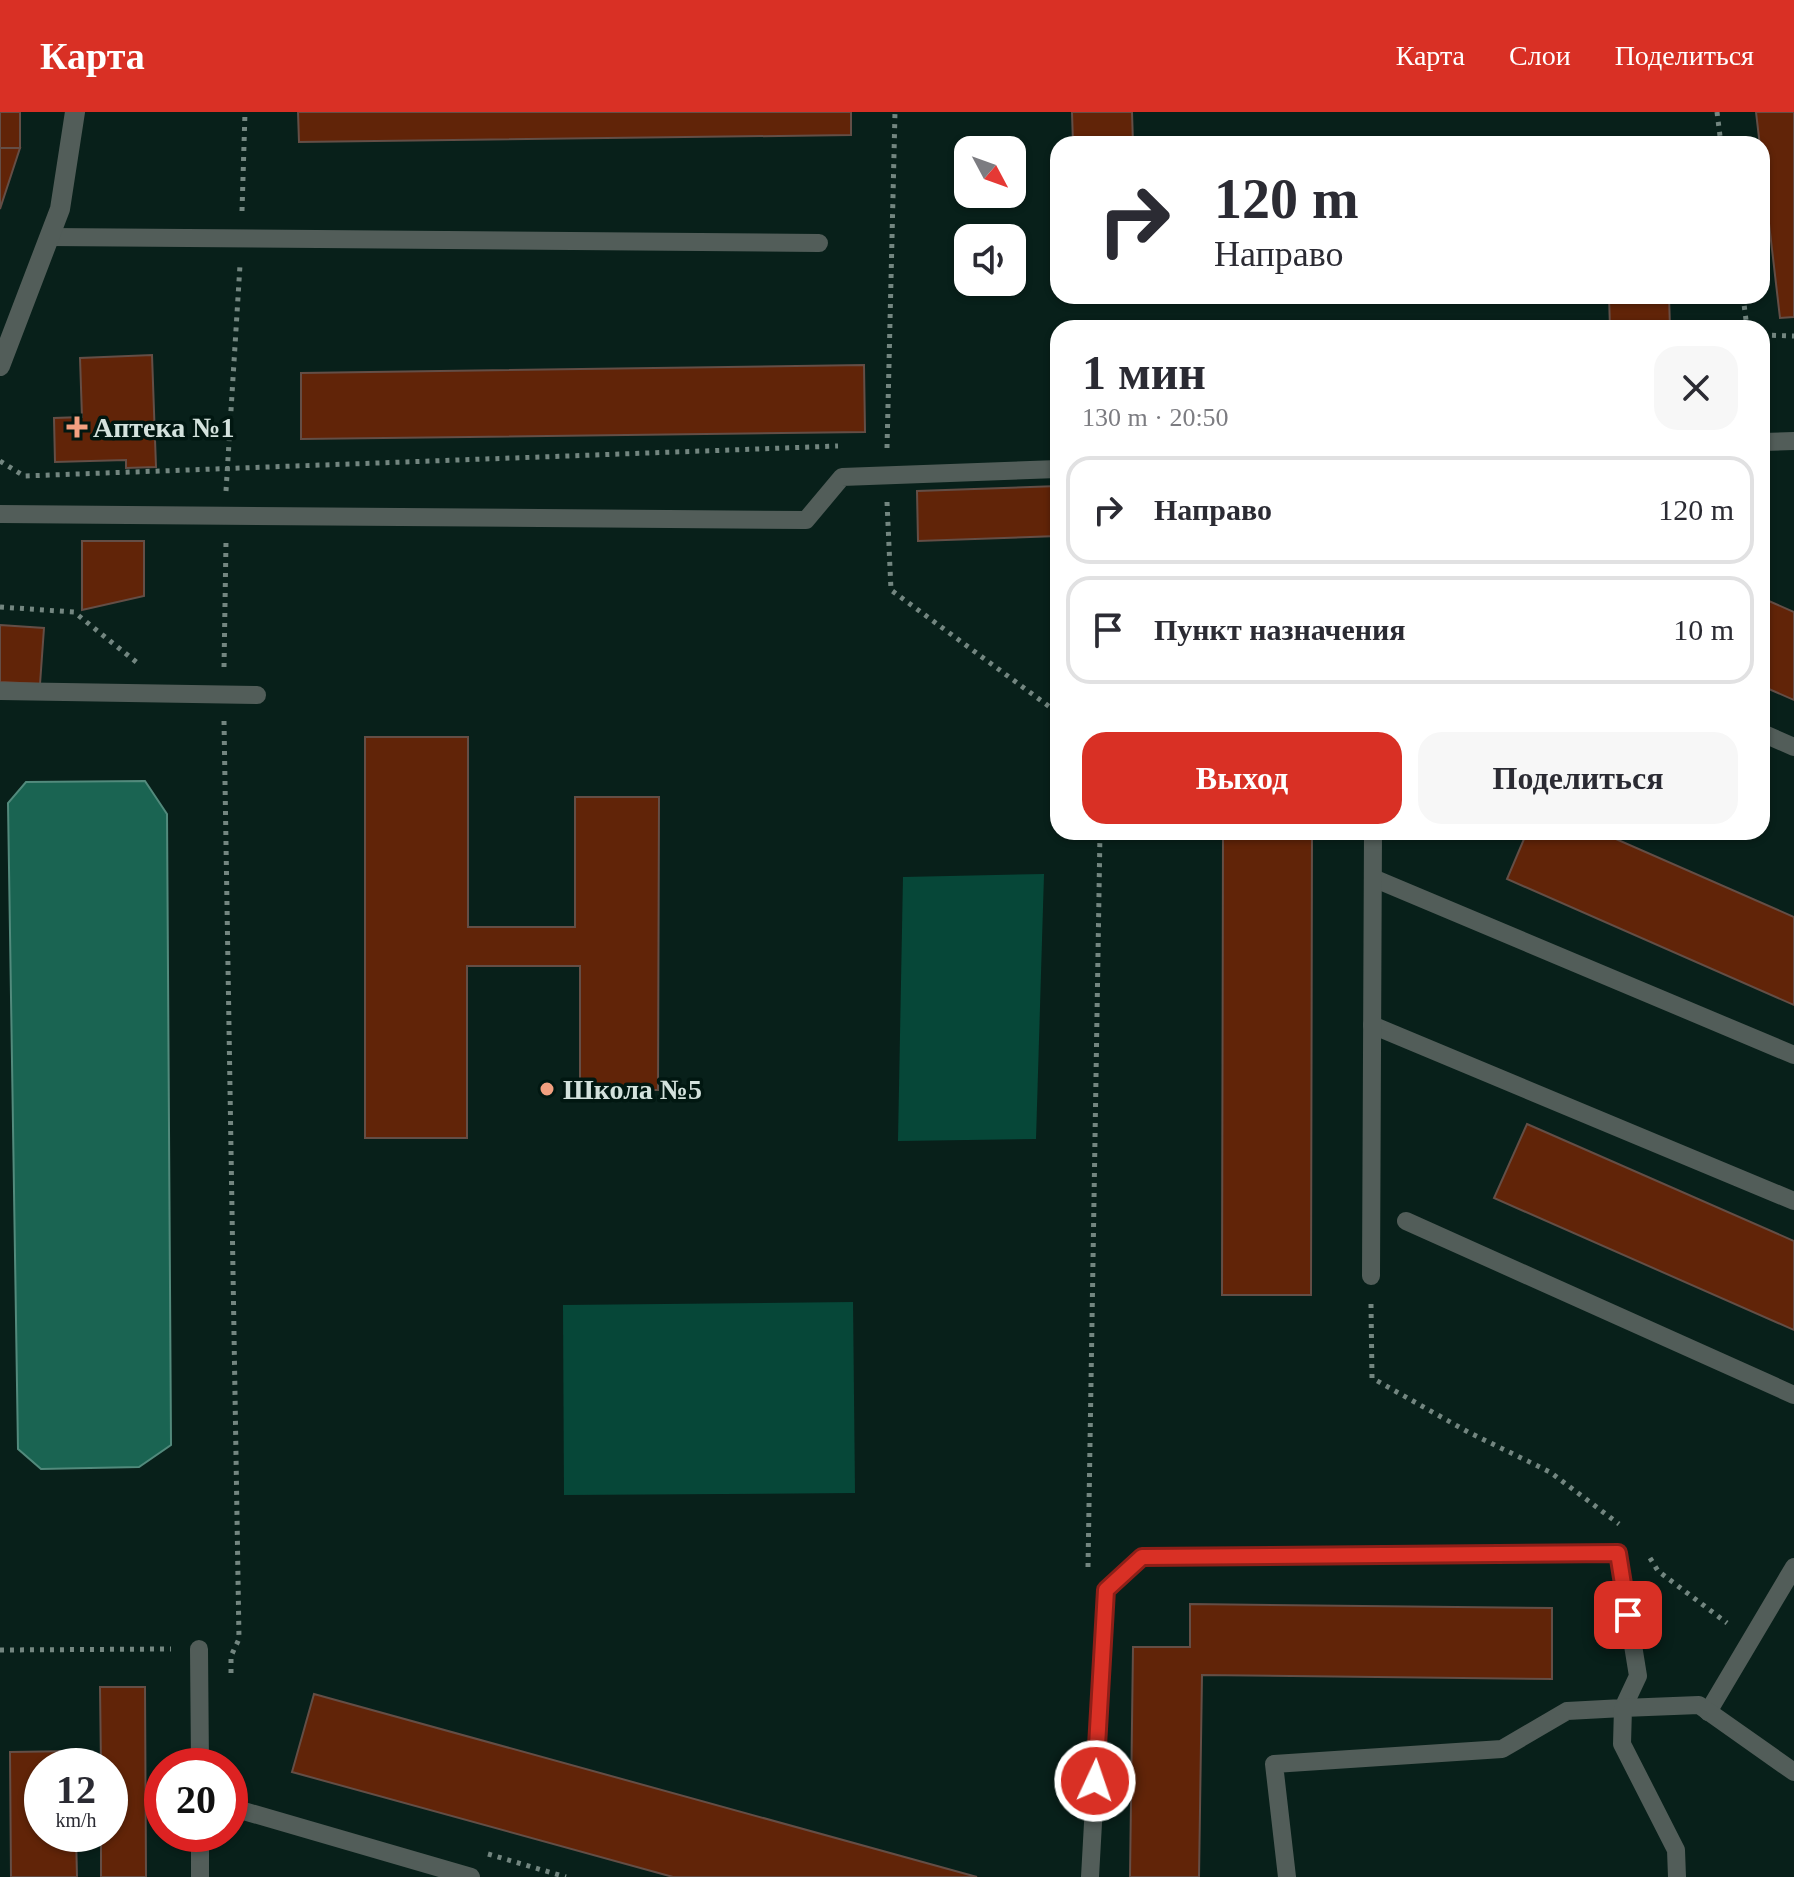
<!DOCTYPE html>
<html lang="ru">
<meta charset="utf-8">
<style>
body{margin:0;font-family:Georgia,serif;background:#f7f7f7;color:#2b2b33;height:100vh;display:flex;flex-direction:column;font-size:30px;white-space:nowrap}
*{box-sizing:border-box;margin:0}
p{font-size:26px;color:#7c7c81}
.icon{flex:none;width:44px;height:44px;fill:none;stroke:currentColor;stroke-width:2;stroke-linecap:round;stroke-linejoin:round}
.map{position:relative;flex:1;overflow:hidden}
.drawer{position:absolute;left:1050px;top:208px;width:720px;height:520px;display:flex;flex-direction:column;background:#fff;border-radius:24px;box-shadow:0 2px 6px #0004}
.drawer>*{flex:none}
.top-card{position:absolute;left:1050px;top:24px;width:720px;height:168px;border-radius:24px;box-shadow:0 2px 6px #0004;background:#fff;color:#2b2b33;overflow:hidden}
.needle{width:52px;rotate:131deg}
.buttons{position:absolute;left:954px;top:24px;display:grid;gap:16px}
.buttons a{display:grid;place-items:center;width:72px;height:72px;border-radius:16px;background:#fff;box-shadow:0 2px 6px #0004;font-size:40px}
.speed{position:absolute;left:24px;top:1636px;display:flex;gap:16px;font-size:40px;font-weight:700;text-align:center}
.speed>*{display:grid;place-content:center;width:104px;height:104px;border-radius:50%;background:#fff;box-shadow:0 2px 6px #0004;line-height:1}
.speed small{font-size:20px;font-weight:400}
.speed .limit{border:12px solid #d22;background:#fff;color:#111}
.pin{position:absolute;display:grid;place-items:center;width:68px;height:68px;color:#fff;margin:-34px;border-radius:16px;box-shadow:0 4px 12px #0006}
.me{position:absolute;width:88px;margin:-44px;rotate:3deg;stroke-linejoin:round;filter:drop-shadow(0 0 6px #0008)}
.turn{display:flex;align-items:center;gap:28px;height:168px;padding:0 32px;font-size:36px}
.turn .icon{width:104px;height:104px;stroke-width:2.5}
.turn b{display:block;font-size:56px;line-height:68px}
.round{display:grid;place-items:center;flex:none;width:84px;height:84px;border-radius:24px;background:#f7f7f7}
.headline{display:flex;align-items:center;justify-content:space-between;height:136px;padding:0 32px}
h1{font-size:48px;font-weight:700;line-height:60px}
.button{display:flex;gap:16px;margin-top:auto;padding:16px 32px}
.button a{flex:1;height:92px;border-radius:24px;background:#d93025;color:#fff;font-size:32px;font-weight:700;line-height:92px;text-align:center}
.button a+a{background:#f7f7f7;color:#2b2b33}
ul{padding:0;list-style:none}
li{display:flex;align-items:center;gap:24px;height:108px;margin:0 16px 12px;padding:0 16px;border:4px solid #e1e1e2;border-radius:24px}
li div{flex:1}
li b{display:block;font-size:30px}
li em{font-style:normal}
header{display:flex;align-items:center;gap:48px;box-sizing:border-box;height:112px;padding:0 40px;background:#d93025;color:#fff}
header strong{font-size:38px}
nav{display:flex;gap:44px;margin-inline-start:auto;font-size:28px}
.map>svg:first-child{display:block}
.green{fill:#064738}
.water{fill:#1a6452;stroke:#528a7c;stroke-width:2}
.building{fill:#612408;stroke:#644e46;stroke-width:2}
.lines{fill:none;stroke-linecap:round;stroke-linejoin:round}
.path{stroke:#738680;stroke-width:5;stroke-dasharray:4 6;stroke-linecap:butt}
.service{stroke:#525d59;stroke-width:18}
.minor{stroke:#525d59;stroke-width:20}
.route-casing{stroke:#8d1f18;stroke-width:20}
.route{stroke:#d93025;stroke-width:14}
.poi-dot{fill:#f2a080;stroke:#011711;stroke-width:3}
.labels{text-anchor:middle;dominant-baseline:central;stroke-width:7;stroke-linejoin:round;paint-order:stroke}
.poi-label{font-size:28px;font-weight:bold;fill:#d4e2dd;stroke:#011711;text-anchor:start}
</style>
<header>
<strong>Карта</strong>
<nav><a>Карта</a><a>Слои</a><a>Поделиться</a></nav>
</header>
<div class="map">
<svg width="1794" height="1765" viewBox="0 0 1794 1765">
<rect width="100%" height="100%" fill="#08201a"/>
<!-- green -->
<g class="green">
<path d="M1044 762 1036 1027 898 1029 903 765Z"/>
<path d="M853 1190 855 1381 564 1383 563 1193Z"/>
</g>
<!-- water -->
<path class="water" d="M145 669 167 702 171 1333 139 1355 41 1357 18 1337 8 691 26 670Z"/>
<!-- building -->
<g class="building">
<rect x="0" y="0" width="20" height="36"/>
<path d="M298 0H851V23L299 30Z"/>
<path d="M1072 0H1132L1133 32H1073Z"/>
<path d="M1756 0H1794V205L1780 206Z"/>
<path d="M0 36H20L0 97Z"/>
<path d="M1609 184H1669L1670 216H1610Z"/>
<path d="M152 243 156 355 126 356V348L55 350 54 306 82 305 80 246Z"/>
<path d="M864 253 865 320 301 327V261Z"/>
<path d="M1058 374V424L918 429 917 379Z"/>
<path d="M82 429H144V484L82 498Z"/>
<path d="M1762 486 1794 500V588L1762 574Z"/>
<path d="M0 513 44 516 40 572 0 570Z"/>
<path d="M365 625H468V815H575V685H659L658 978H580V854H467V1026H365Z"/>
<path d="M1223 720H1312L1311 1183H1222Z"/>
<path d="M1527 720H1600L1794 805V893L1507 767Z"/>
<path d="M1527 1012 1794 1129V1218L1494 1086Z"/>
<path d="M1190 1492 1552 1496V1567L1202 1563 1199 1765H1130L1133 1535H1190Z"/>
<path d="M100 1575H145L146 1765H101V1722H110V1654H101Z"/>
<path d="M314 1582 977 1765H673L292 1660Z"/>
<path d="M76 1639V1654H42V1722H76L77 1765H11L10 1640Z"/>
</g>
<g class="lines">
<!-- path -->
<g class="path">
<path d="M1717 0 1721 32"/>
<path d="M242 99 245 0"/>
<path d="M1743 184 1747 216"/>
<path d="M1762 223 1794 224"/>
<path d="M887 336 895 0"/>
<path d="M0 349 24 364 838 334"/>
<path d="M226 379 240 153"/>
<path d="M887 390 891 478 1058 601"/>
<path d="M0 495 74 500 140 553"/>
<path d="M224 555 226 429"/>
<path d="M224 609 239 1527 231 1544V1561"/>
<path d="M1371 1192 1372 1266 1468 1320 1550 1360 1619 1412"/>
<path d="M1650 1446 1658 1459 1727 1511"/>
<path d="M1088 1455 1100 720"/>
<path d="M0 1538 171 1537"/>
<path d="M488 1742 566 1765"/>
</g>
<!-- service -->
<g class="service">
<path d="M49 125 819 131"/>
<path d="M1762 330 1794 329"/>
<path d="M0 402 806 408 842 365 1058 357"/>
<path d="M0 579 257 583"/>
<path d="M1762 621 1794 635"/>
<path d="M1373 766 1794 943"/>
<path d="M1372 913 1794 1089"/>
<path d="M1406 1109 1794 1283"/>
<path d="M1371 1164 1373 720"/>
<path d="M199 1537 200 1654"/>
<path d="M1708 1600 1794 1455"/>
<path d="M230 1695 471 1765"/>
<path d="M200 1722V1765"/>
<path d="M1090 1765 1106 1478 1142 1445 1618 1441 1638 1564 1623 1596 1567 1599 1502 1637 1274 1652 1287 1765"/>
<path d="M1677 1765 1676 1738 1622 1632 1623 1596 1699 1593 1794 1660"/>
</g>
<!-- minor -->
<path class="minor" d="M0 254 60 97 75 0"/>
</g>
<g class="lines">
<defs>
<path id="route" d="M1095 1669 1106 1478 1142 1445 1618 1441 1628 1503"/>
</defs>
<!-- route casing -->
<use href="#route" class="route-casing"/>
<!-- route -->
<use href="#route" class="route"/>
</g>
<!-- markers -->
<g class="poi-dot">
<path d="M73 303h8v8h8v8h-8v8h-8v-8h-8v-8h8z"/>
<circle cx="547" cy="977" r="8"/>
</g>
<g class="labels">
<!-- poi labels -->
<g class="poi-label">
<text x="93" y="315">Аптека №1</text>
<text x="563" y="977">Школа №5</text>
</g>
</g>
</svg>
<div class="buttons">
<a><svg class="needle" viewBox="-14 -14 28 28"><path d="M0-13l5 13h-10z" fill="#e53935"/><path d="M0 13l5-13h-10z" fill="#7c7c81"/></svg></a>
<a><svg class="icon" aria-label="sound" viewBox="0 0 24 24"><path d="M4 9h4l5-4v14l-5-4H4zM17 9q2 3 0 6"/></svg></a>
</div>
<div class="speed"><div>12<small>km/h</small></div><div class="limit">20</div></div>
<div class="pin" style="left:1628px;top:1503px;background:#d93025"><svg class="icon" aria-label="arrive" viewBox="0 0 24 24"><path d="M6 21V4h12l-3 4 3 4H6"/></svg></div>
<svg class="me" style="left:1095px;top:1669px" viewBox="-20 -20 40 40"><circle r="17" fill="#d93025" stroke="#fff" stroke-width="3"/><path d="M0-11L8 9 0 5-8 9z" fill="#fff"/></svg>
<div class="top-card">
<div class="turn"><svg class="icon" aria-label="right" viewBox="0 0 24 24"><path d="M7 20v-9h11M14 6l5 5-5 5"/></svg><div><b>120 m</b>Направо</div></div>
</div>
<section class="drawer">
<div class="headline"><div><h1>1 мин</h1><p>130 m · 20:50</p></div><a class="round"><svg class="icon" aria-label="close" viewBox="0 0 24 24"><path d="M6 6l12 12M18 6L6 18"/></svg></a></div>
<ul>
<li><svg class="icon" aria-label="right" viewBox="0 0 24 24"><path d="M7 20v-9h11M14 6l5 5-5 5"/></svg><div><b>Направо</b></div><em>120 m</em></li>
<li><svg class="icon" aria-label="arrive" viewBox="0 0 24 24"><path d="M6 21V4h12l-3 4 3 4H6"/></svg><div><b>Пункт назначения</b></div><em>10 m</em></li>
</ul>
<div class="button"><a>Выход</a><a>Поделиться</a></div>
</section>
</div>
